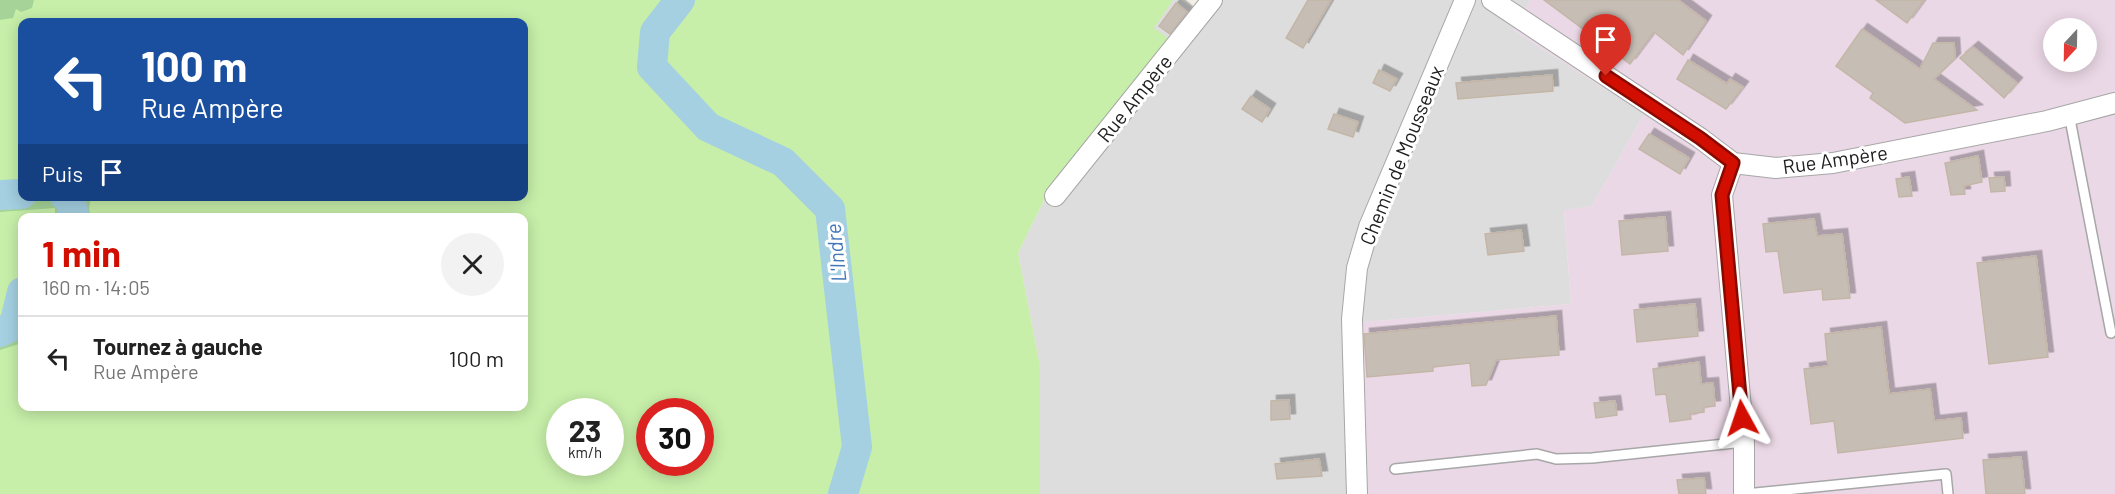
<!DOCTYPE html>
<html lang="fr">
<meta charset="utf-8">
<style>
body{margin:0;font-family:Barlow,sans-serif;background:#f2f2f2;color:#222;height:100vh;display:flex;flex-direction:column;font-size:22px;white-space:nowrap}
*{box-sizing:border-box;margin:0}
p{font-size:20px;color:#767676}
.icon{flex:none;width:33px;height:33px;fill:none;stroke:currentColor;stroke-width:2;stroke-linecap:round;stroke-linejoin:round}
.map{position:relative;flex:1;overflow:hidden}
.panel{position:absolute;left:18px;top:213px;width:510px;height:198px;display:flex;flex-direction:column;background:#fff;border-radius:12px;box-shadow:0 3px 15px #0003}
.panel>*{flex:none}
.banner{position:absolute;left:18px;top:18px;width:510px;height:183px;border-radius:12px;box-shadow:0 3px 15px #0003;background:#1a4fa0;color:#fff;overflow:hidden}
.needle{width:39px;rotate:202deg}
.fabs{position:absolute;left:2043px;top:18px;display:grid;gap:12px}
.fabs a{display:grid;place-items:center;width:54px;height:54px;border-radius:50%;background:#fff;box-shadow:0 3px 15px #0003;font-size:30px}
.speed{position:absolute;left:546px;top:398px;display:flex;gap:12px;font-size:30px;font-weight:700;text-align:center}
.speed>*{display:grid;place-content:center;width:78px;height:78px;border-radius:50%;background:#fff;box-shadow:0 3px 15px #0003;line-height:1}
.speed small{font-size:15px;font-weight:400}
.speed .limit{border:9px solid #d22;background:#fff;color:#111}
.pin{position:absolute;display:grid;place-items:center;width:51px;height:51px;color:#fff;margin:-62px -26px;border-radius:50% 50% 50% 0;rotate:-45deg;box-shadow:0 0 6px #0007}
.pin .icon{rotate:45deg}
.me{position:absolute;width:66px;margin:-33px;rotate:355deg;stroke-linejoin:round;filter:drop-shadow(0 0 4px #0008)}
.turn{display:flex;align-items:center;gap:21px;height:126px;padding:0 24px;font-size:27px}
.turn .icon{width:78px;height:78px;stroke-width:2.5}
.turn b{display:block;font-size:42px;line-height:51px}
.then{display:flex;align-items:center;height:57px;padding:0 24px;background:#0003;gap:12px;font-size:22px}
.round{display:grid;place-items:center;flex:none;width:63px;height:63px;border-radius:32px;background:#f2f2f2}
.summary{display:flex;align-items:center;justify-content:space-between;height:102px;padding:0 24px}
h1{font-size:36px;font-weight:700;line-height:45px;color:#d10e00}
ul{padding:0;list-style:none}
li{display:flex;align-items:center;gap:18px;height:84px;padding:0 24px;border-top:2px solid #e0e0e0}
li div{flex:1}
li b{display:block;font-size:22px}
li em{font-style:normal}
.map>svg:first-child{display:block}
.residential{fill:#dedddd}
.industrial{fill:#ebd8e6;fill-rule:evenodd}
.grass{fill:#c7efa9;fill-rule:evenodd}
.forest{fill:#a6d498}
.lines{fill:none;stroke-linecap:round;stroke-linejoin:round}
.river{stroke:#a4d0e2;stroke-width:30}
.building{fill:#c6beb5;stroke:#c4b6a7;stroke-width:1.5;filter:url(#shadow)}
.lane-casing{stroke:#a7a7a7;stroke-width:12}
.street-casing{stroke:#a7a7a7;stroke-width:22}
.lane{stroke:#fff;stroke-width:9}
.street{stroke:#fff;stroke-width:20}
.route-casing{stroke:#880900;stroke-width:15}
.route{stroke:#d10e00;stroke-width:10}
.labels{text-anchor:middle;dominant-baseline:central;stroke-width:6;stroke-linejoin:round;paint-order:stroke}
.street-label{font-size:20px;fill:#202020;stroke:#fff}
.water-label{font-size:21px;font-style:italic;fill:#4477b8;stroke:#fff}
</style>
<div class="map">
<svg width="2115" height="494" viewBox="0 0 2115 494">
<defs>
<filter id="shadow"><feDropShadow dx="5.5" dy="-5.5" stdDeviation="0" flood-color="#0004"/></filter>
</defs>
<rect width="100%" height="100%" fill="#f1eee6"/>
<!-- residential -->
<path class="residential" d="M1173 0H1181L1196 10 1204 0H1531L1513 30 1644 114 1592 206 1564 211 1571 304 1342 324 1348 494H1040V366L1018 253 1050 188 1172 42 1153 28Z"/>
<!-- industrial -->
<path class="industrial" d="M1531 0H2115V494H1348L1342 324 1571 304 1564 210 1592 206 1644 114 1513 30ZM2054 28H2086V62H2054Z"/>
<!-- grass -->
<path class="grass" d="M0 0H1173L1154 28 1173 42 1050 188 1018 253 1040 366V494H0ZM22 22H524V196H22ZM22 218H524V406H22ZM560 411H610V462H560ZM650 411H700V462H650Z"/>
<!-- forest -->
<g class="forest">
<path d="M0 0H34L32 8 21 12 16 9 13 18 0 20Z"/>
<path d="M22 179V196L91 197 89 209 91 217H55V208L0 212V184H11Z"/>
<path d="M22 272V343L0 350V325L8 316Z"/>
</g>
<g class="lines">
<!-- river -->
<g class="river">
<path d="M680 0 655 32 652 67 708 127 783 162 830 209 857 447 843 494"/>
<path d="M0 195 22 194"/>
<path d="M65 196 69 198 75 218"/>
<path d="M0 332 14 325 22 292"/>
</g>
</g>
<!-- building -->
<g class="building">
<path d="M1308 0H1331L1303 48 1286 38Z"/>
<path d="M1544 0H1678L1706 21 1683 55 1654 32 1630 64Z"/>
<path d="M1876 0H1924L1907 23Z"/>
<path d="M1176 3 1187 12 1170 34 1159 26Z"/>
<path d="M1862 29 1920 69 1933 43H1954L1955 59 1934 79 1977 110 1905 123 1870 98 1873 93 1836 66Z"/>
<path d="M1973 47 2017 83 2004 98 1960 58Z"/>
<path d="M1688 60 1727 84 1730 79 1743 87 1726 109 1677 79Z"/>
<path d="M1379 70 1397 79 1390 91 1373 83Z"/>
<path d="M1552 75 1553 91 1458 99 1456 83Z"/>
<path d="M1251 96 1270 109 1262 122 1242 109Z"/>
<path d="M1334 114 1358 122 1353 137 1328 129Z"/>
<path d="M1649 134 1689 158 1680 174 1639 149Z"/>
<path d="M1978 156 1982 182 1964 186 1965 194 1951 195 1945 163Z"/>
<path d="M1909 177 1912 196 1899 197 1896 179Z"/>
<path d="M2004 177 2005 191 1991 192 1989 178Z"/>
<path d="M1665 217 1668 251 1622 255 1619 221Z"/>
<path d="M1814 219 1817 236 1842 234 1850 298 1823 300 1822 289 1784 293 1778 251 1766 252 1763 224Z"/>
<path d="M1521 230 1524 251 1488 255 1485 234Z"/>
<path d="M2036 256 2048 357 1989 364 1977 263Z"/>
<path d="M1695 304 1698 336 1637 342 1634 310Z"/>
<path d="M1556 316 1559 355 1496 360 1486 385 1472 386 1470 363 1433 367V371L1367 377 1364 334Z"/>
<path d="M1881 327 1889 394 1930 389 1934 421 1961 418 1963 438 1838 453 1834 421 1811 424 1804 369 1828 366 1825 334Z"/>
<path d="M1699 362 1701 384 1713 383 1715 406 1704 407V412L1690 414 1691 419 1670 422 1666 394 1656 395 1653 369Z"/>
<path d="M1289 400 1290 419 1271 420V401Z"/>
<path d="M1615 401 1617 415 1596 418 1594 403Z"/>
<path d="M2021 457 2025 494H1986L1983 460Z"/>
<path d="M1319 459 1322 476 1277 479 1275 464Z"/>
<path d="M1704 478 1706 494H1679L1677 480Z"/>
</g>
<g class="lines">
<defs>
<g id="lane">
<path d="M2069 114 2111 333"/>
<path d="M1395 469 1537 454 1556 459 1592 458 1744 442"/>
<path d="M1745 494 1946 474 1948 494"/>
</g>
<g id="street">
<path d="M1492 0 1700 138 1733 163 1776 168 1833 163 2047 121 2115 103"/>
<path d="M1733 163 1722 195 1744 442V494"/>
<path d="M1055 196 1212 0"/>
<path d="M1357 494 1352 319 1357 268 1369 227 1465 0"/>
</g>
</defs>
<!-- lane casing -->
<use href="#lane" class="lane-casing"/>
<!-- street casing -->
<use href="#street" class="street-casing"/>
<!-- lane -->
<use href="#lane" class="lane"/>
<!-- street -->
<use href="#street" class="street"/>
</g>
<g class="lines">
<defs>
<path id="route" d="M1606 76 1700 138 1733 163 1722 195 1742 418"/>
</defs>
<!-- route casing -->
<use href="#route" class="route-casing"/>
<!-- route -->
<use href="#route" class="route"/>
</g>
<g class="labels">
<!-- street labels -->
<g class="street-label">
<text transform="translate(1134 98) rotate(-51)">Rue Ampère</text>
<text transform="translate(1401 155) rotate(-68)">Chemin de Mousseaux</text>
<text transform="translate(1835 159) rotate(-8)">Rue Ampère</text>
</g>
<!-- water labels -->
<g class="water-label">
<text transform="translate(835 253) rotate(-96)">L'Indre</text>
</g>
</g>
</svg>
<div class="fabs">
<a><svg class="needle" viewBox="-14 -14 28 28"><path d="M0-13l5 13h-10z" fill="#e53935"/><path d="M0 13l5-13h-10z" fill="#767676"/></svg></a>
</div>
<div class="speed"><div>23<small>km/h</small></div><div class="limit">30</div></div>
<div class="pin" style="left:1606px;top:76px;background:#d93025"><svg class="icon" aria-label="arrive" viewBox="0 0 24 24"><path d="M6 21V4h12l-3 4 3 4H6"/></svg></div>
<svg class="me" style="left:1742px;top:418px" viewBox="-20 -20 40 40"><path d="M0-17L14 15 0 8-14 15z" fill="#d10e00" stroke="#fff" stroke-width="4"/></svg>
<div class="banner">
<div class="turn"><svg class="icon" aria-label="left" viewBox="0 0 24 24"><path d="M17 20v-9H6M10 6l-5 5 5 5"/></svg><div><b>100 m</b>Rue Ampère</div></div>
<div class="then">Puis<svg class="icon" aria-label="arrive" viewBox="0 0 24 24"><path d="M6 21V4h12l-3 4 3 4H6"/></svg></div>
</div>
<section class="panel">
<div class="summary"><div><h1>1 min</h1><p>160 m · 14:05</p></div><a class="round"><svg class="icon" aria-label="close" viewBox="0 0 24 24"><path d="M6 6l12 12M18 6L6 18"/></svg></a></div>
<ul>
<li><svg class="icon" aria-label="left" viewBox="0 0 24 24"><path d="M17 20v-9H6M10 6l-5 5 5 5"/></svg><div><b>Tournez à gauche</b><p>Rue Ampère</p></div><em>100 m</em></li>
</ul>
</section>
</div>
